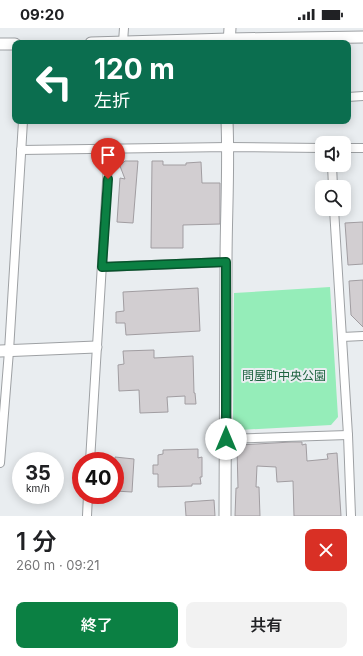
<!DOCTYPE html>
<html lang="ja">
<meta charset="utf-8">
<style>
body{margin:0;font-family:Inter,"Noto Sans JP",sans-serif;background:#f2f2f2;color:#202124;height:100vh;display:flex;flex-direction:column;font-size:15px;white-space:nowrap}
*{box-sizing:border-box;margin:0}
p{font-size:13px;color:#757577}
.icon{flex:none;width:22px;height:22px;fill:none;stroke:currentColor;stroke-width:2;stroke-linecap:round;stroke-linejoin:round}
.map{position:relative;height:488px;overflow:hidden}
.sheet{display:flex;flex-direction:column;background:#fff;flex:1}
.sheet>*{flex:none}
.hud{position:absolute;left:12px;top:12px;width:339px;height:84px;border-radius:8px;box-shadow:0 2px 10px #0003;background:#0b6e4f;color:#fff;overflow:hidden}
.buttons{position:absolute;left:315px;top:108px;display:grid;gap:8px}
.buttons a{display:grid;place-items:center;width:36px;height:36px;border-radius:8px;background:#fff;box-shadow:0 2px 10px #0003;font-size:20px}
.speed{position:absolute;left:12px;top:424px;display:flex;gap:8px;font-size:20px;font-weight:700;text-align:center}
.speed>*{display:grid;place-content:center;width:52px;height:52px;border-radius:50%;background:#fff;box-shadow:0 2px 10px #0003;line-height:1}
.speed small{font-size:10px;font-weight:400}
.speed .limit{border:6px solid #d22;background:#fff;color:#111}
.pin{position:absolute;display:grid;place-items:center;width:34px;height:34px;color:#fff;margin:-41px -17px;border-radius:50% 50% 50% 0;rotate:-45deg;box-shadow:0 0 4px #0007}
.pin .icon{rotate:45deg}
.me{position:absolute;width:44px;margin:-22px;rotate:0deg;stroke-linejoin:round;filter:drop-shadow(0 0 3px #0008)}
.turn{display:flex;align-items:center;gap:14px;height:84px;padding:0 16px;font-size:18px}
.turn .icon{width:52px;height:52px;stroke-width:2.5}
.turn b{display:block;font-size:28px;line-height:34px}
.round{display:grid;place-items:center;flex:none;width:42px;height:42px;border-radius:8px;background:#f2f2f2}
.head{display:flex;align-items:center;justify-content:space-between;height:68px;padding:0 16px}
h1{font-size:24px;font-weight:600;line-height:30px}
.primary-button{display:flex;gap:8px;margin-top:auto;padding:8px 16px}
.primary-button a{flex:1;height:46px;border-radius:8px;background:#0b8043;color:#fff;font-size:16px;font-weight:600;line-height:46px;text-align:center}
.primary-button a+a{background:#f2f2f2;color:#202124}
.status{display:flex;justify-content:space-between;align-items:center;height:28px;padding:0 20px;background:#fff;direction:ltr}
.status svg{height:11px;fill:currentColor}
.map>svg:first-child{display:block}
.green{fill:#95edb9}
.building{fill:#d2ced1;stroke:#a19da1}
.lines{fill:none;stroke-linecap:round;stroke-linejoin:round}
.street-casing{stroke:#9ea1a4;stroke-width:10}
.secondary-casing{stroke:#9ea1a4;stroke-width:13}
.street{stroke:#fff;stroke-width:8}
.secondary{stroke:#fff;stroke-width:11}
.route-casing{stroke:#07532c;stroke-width:10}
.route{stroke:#0b8043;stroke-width:7}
.labels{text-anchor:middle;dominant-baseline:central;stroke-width:4;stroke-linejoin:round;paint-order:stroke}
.park-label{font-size:12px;fill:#1e6340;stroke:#e9edf0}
</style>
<div class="status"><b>09:20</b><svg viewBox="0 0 49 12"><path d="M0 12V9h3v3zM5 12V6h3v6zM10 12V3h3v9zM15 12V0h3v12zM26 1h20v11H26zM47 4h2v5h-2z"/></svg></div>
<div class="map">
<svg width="363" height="488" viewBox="0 0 363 488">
<rect width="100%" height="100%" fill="#e9edf0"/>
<!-- green -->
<path class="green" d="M330 259 338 389 331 397 239 402 233 395 234 265Z"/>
<!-- building -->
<g class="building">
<path d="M125 133H138L133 195 117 194 120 150 125 151 120 138Z"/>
<path d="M152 133H163V137H186V135L201 134 202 155H220V196L183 197V220H151Z"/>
<path d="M363 194V236L348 237 345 195Z"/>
<path d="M363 252V299L351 287 349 253Z"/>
<path d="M198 260 200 303 126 307 125 295H116V284L124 283 123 264Z"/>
<path d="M154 322V330L193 328 194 365H195L196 376H185V368L167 369 168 384 140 385 139 362 119 363 118 337 124 336 123 323Z"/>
<path d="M291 414H302V417L306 416 307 433 328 431 327 426 337 425 341 488H294L293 453 277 454 276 439 257 438 256 459H259L260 488H235L236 460H238L237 420 240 417Z"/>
<path d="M198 421V430L202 429V449H200L201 456H192V458L158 459V446H153V437H158V427L163 426V422Z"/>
<path d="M115 429 134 431 132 464 115 463Z"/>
<path d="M214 472 215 488H186L185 474Z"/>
</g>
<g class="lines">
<defs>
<g id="street">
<path d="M123 14 124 0"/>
<path d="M348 69 363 68"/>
<path d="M344 120H363"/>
<path d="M21 122 228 119 322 120"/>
<path d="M332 137 333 159"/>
<path d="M334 181 348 407 351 488"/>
<path d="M103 239 226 234"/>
<path d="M342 309 363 308"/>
<path d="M226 411 348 407"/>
<path d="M90 433C96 329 103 225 109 121"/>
<path d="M0 435 9 323 23 93"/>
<path d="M87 488 88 467"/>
</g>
<g id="secondary">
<path d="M91 15 229 11 363 9"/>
<path d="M229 15 230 0"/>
<path d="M0 16H15"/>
<path d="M0 323 96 319"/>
<path d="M225 488C226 404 226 320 226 236 226 188 229 141 227 93"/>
</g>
</defs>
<!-- street casing -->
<use href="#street" class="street-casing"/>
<!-- secondary casing -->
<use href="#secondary" class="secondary-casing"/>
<!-- street -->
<use href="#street" class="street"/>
<!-- secondary -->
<use href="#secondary" class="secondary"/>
</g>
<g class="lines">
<defs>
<path id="route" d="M108 151 102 239 226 234V411"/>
</defs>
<!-- route casing -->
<use href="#route" class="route-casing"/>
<!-- route -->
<use href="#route" class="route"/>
</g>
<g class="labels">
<!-- park labels -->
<g class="park-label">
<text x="284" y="347">問屋町中央公園</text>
</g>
</g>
</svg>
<div class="buttons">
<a><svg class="icon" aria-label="sound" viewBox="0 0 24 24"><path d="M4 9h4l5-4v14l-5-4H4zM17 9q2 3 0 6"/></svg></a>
<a><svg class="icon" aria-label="search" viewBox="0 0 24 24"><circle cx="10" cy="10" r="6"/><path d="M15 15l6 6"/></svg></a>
</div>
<div class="speed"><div>35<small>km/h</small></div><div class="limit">40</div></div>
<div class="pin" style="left:108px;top:151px;background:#d93025"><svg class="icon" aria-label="arrive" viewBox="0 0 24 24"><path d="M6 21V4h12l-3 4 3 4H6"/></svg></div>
<svg class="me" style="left:226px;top:411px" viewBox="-20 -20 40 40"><circle r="19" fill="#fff"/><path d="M0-13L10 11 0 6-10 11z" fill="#0b8043"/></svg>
<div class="hud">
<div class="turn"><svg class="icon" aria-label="left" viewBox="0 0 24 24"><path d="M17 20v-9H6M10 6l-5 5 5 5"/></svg><div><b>120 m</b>左折</div></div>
</div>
</div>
<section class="sheet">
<div class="head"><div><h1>1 分</h1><p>260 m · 09:21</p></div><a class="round" style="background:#d93025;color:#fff"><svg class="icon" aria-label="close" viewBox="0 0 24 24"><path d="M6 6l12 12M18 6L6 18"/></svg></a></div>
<div class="primary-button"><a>終了</a><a>共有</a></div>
</section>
